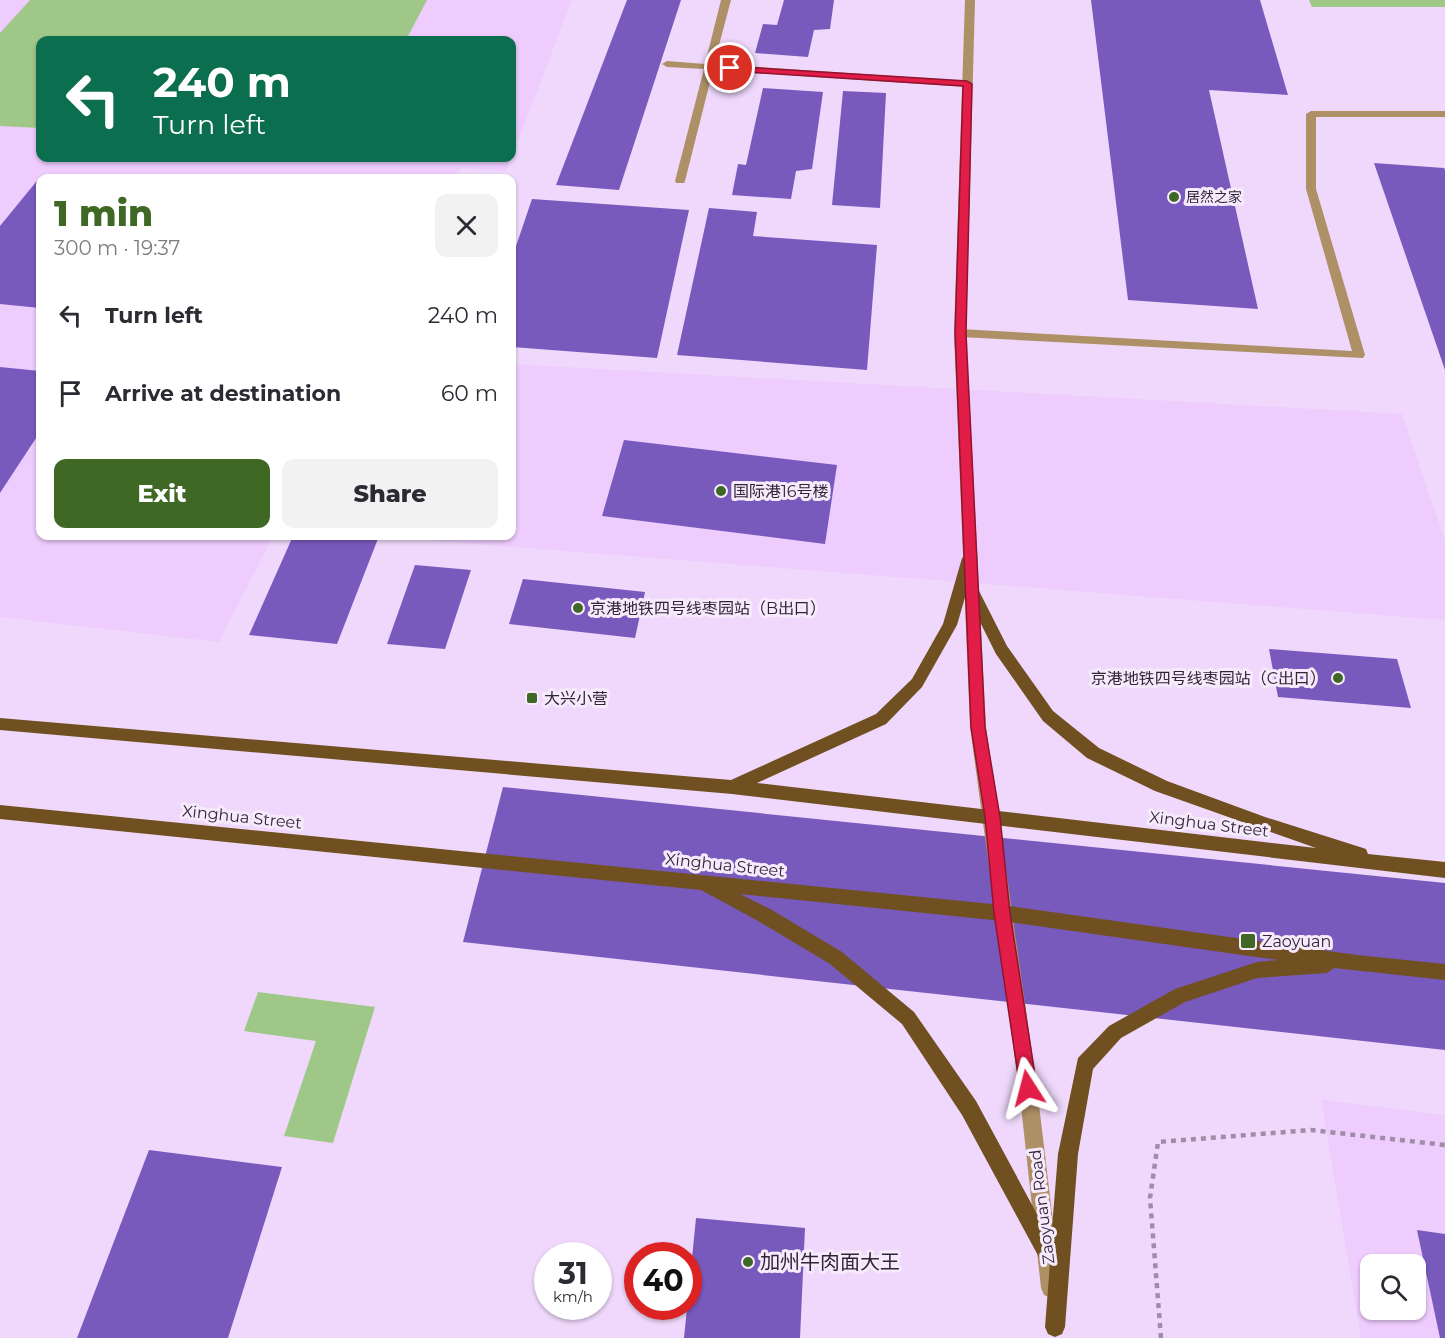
<!DOCTYPE html>
<meta charset="utf-8">
<style>
body{margin:0;font-family:Montserrat,"Noto Sans SC",sans-serif;background:#f2f2f3;color:#2b2b33;height:100vh;display:flex;flex-direction:column;font-size:22px;white-space:nowrap}
*{box-sizing:border-box;margin:0}
p{font-size:20px;color:#7c7c81}
.icon{flex:none;width:33px;height:33px;fill:none;stroke:currentColor;stroke-width:2;stroke-linecap:round;stroke-linejoin:round}
.map{position:relative;flex:1;overflow:hidden}
.side{position:absolute;left:36px;top:174px;width:480px;height:366px;display:flex;flex-direction:column;background:#fff;border-radius:12px;box-shadow:0 2px 4px #0004}
.side>*{flex:none}
.top-card{position:absolute;left:36px;top:36px;width:480px;height:126px;border-radius:12px;box-shadow:0 2px 4px #0004;background:#0b6e4f;color:#fff;overflow:hidden}
.fabs{position:absolute;left:1360px;top:1254px;display:grid;gap:12px}
.fabs a{display:grid;place-items:center;width:66px;height:66px;border-radius:12px;background:#fff;box-shadow:0 2px 4px #0004;font-size:30px}
.speed{position:absolute;left:534px;top:1242px;display:flex;gap:12px;font-size:30px;font-weight:700;text-align:center}
.speed>*{display:grid;place-content:center;width:78px;height:78px;border-radius:50%;background:#fff;box-shadow:0 2px 4px #0004;line-height:1}
.speed small{font-size:15px;font-weight:400}
.speed .limit{border:9px solid #d22;background:#fff;color:#111}
.pin{position:absolute;display:grid;place-items:center;width:51px;height:51px;color:#fff;margin:-26px;border:3px solid #fff;border-radius:50%;box-shadow:0 2px 6px #0007}
.me{position:absolute;width:66px;margin:-33px;rotate:351deg;stroke-linejoin:round;filter:drop-shadow(0 0 4px #0008)}
.turn{display:flex;align-items:center;gap:21px;height:126px;padding:0 18px;font-size:27px}
.turn .icon{width:78px;height:78px;stroke-width:2.5}
.turn b{display:block;font-size:42px;line-height:51px}
.round{display:grid;place-items:center;flex:none;width:63px;height:63px;border-radius:12px;background:#f2f2f3}
.headline{display:flex;align-items:center;justify-content:space-between;height:102px;padding:0 18px}
h1{font-size:36px;font-weight:800;line-height:45px;color:#3f6824}
.action{display:flex;gap:12px;margin-top:auto;padding:12px 18px}
.action a{flex:1;height:69px;border-radius:12px;background:#3f6824;color:#fff;font-size:24px;font-weight:800;line-height:69px;text-align:center}
.action a+a{background:#f2f2f3;color:#2b2b33}
ul{padding:0;list-style:none}
li{display:flex;align-items:center;gap:18px;height:78px;padding:0 18px}
li div{flex:1}
li b{display:block;font-size:22px}
li em{font-style:normal}
.map>svg:first-child{display:block}
.built{fill:#eeccfe;fill-rule:evenodd}
.green{fill:#9fc888}
.building{fill:#785abd}
.lines{fill:none;stroke-linecap:round;stroke-linejoin:round}
.path{stroke:#9f8da8;stroke-width:4.5;stroke-dasharray:5 5;stroke-linecap:butt}
.service{fill:#ae9066;fill-rule:evenodd}
.minor{fill:#ae9066;fill-rule:evenodd}
.tertiary{fill:#ae9066;fill-rule:evenodd}
.primary{fill:#705020;fill-rule:evenodd}
.route{fill:#e11d48;stroke:#92132f;stroke-width:1.5}
.poi-dot{fill:#3f6824;stroke:#f6eafc;stroke-width:2}
.labels{text-anchor:middle;dominant-baseline:central;stroke-width:6;stroke-linejoin:round;paint-order:stroke}
.far-poi-label{font-size:14px;fill:#302535;stroke:#f6eafc;text-anchor:start}
.poi-label{font-size:16px;fill:#302535;stroke:#f6eafc;text-anchor:start}
.street-label{font-size:16px;fill:#302535;stroke:#f6eafc}
.near-poi-label{font-size:20px;fill:#302535;stroke:#f6eafc;text-anchor:start}
</style>
<div class="map">
<svg width="1445" height="1338" viewBox="0 0 1445 1338">
<rect width="100%" height="100%" fill="#efd8fb"/>
<!-- built -->
<g class="built">
<path d="M0 0H572L512 156V40H40V158H511L506 171 461 168 455 178H40V536H273L219 642 0 617Z"/>
<path d="M512 364 1402 414 1445 541V620L412 539 413 536H512Z"/>
<path d="M1321 1100 1445 1115V1338H1361ZM1371 1264H1416V1310H1371Z"/>
</g>
<!-- green -->
<g class="green">
<path d="M30 0H427L406 40H40V128L0 126V33Z"/>
<path d="M1309 0H1445V7H1312Z"/>
<path d="M258 992 375 1007 333 1143 284 1136 316 1041 244 1031Z"/>
</g>
<!-- building -->
<g class="building">
<path d="M627 0H681L619 190 556 185Z"/>
<path d="M784 0H834L830 29 814 30 808 57 755 53 763 24 777 25Z"/>
<path d="M1091 0H1260L1288 95 1209 90 1258 309 1128 300Z"/>
<path d="M763 88 823 92 812 169 796 171 791 199 732 195 738 164 746 165Z"/>
<path d="M843 91 886 93 880 208 832 205Z"/>
<path d="M1374 163 1444 168 1445 170V370Z"/>
<path d="M36 182 40 183V308L0 304V226Z"/>
<path d="M532 199 689 210 657 358 512 347V258Z"/>
<path d="M709 208 757 212 753 236 877 245 867 370 677 355Z"/>
<path d="M0 367 40 371V432L0 493Z"/>
<path d="M624 440 837 465 825 544 602 516Z"/>
<path d="M293 536H379L337 644 249 635Z"/>
<path d="M415 565 471 570 445 649 387 644Z"/>
<path d="M523 579 645 592 635 638 509 624Z"/>
<path d="M1269 649 1397 659 1411 708 1278 697Z"/>
<path d="M503 787 1445 883V1050L463 942Z"/>
<path d="M149 1150 282 1167 228 1338H77Z"/>
<path d="M696 1218 805 1228 800 1338H684Z"/>
<path d="M1417 1230 1445 1234V1338H1440Z"/>
</g>
<g class="lines">
<!-- path -->
<path class="path" d="M1161 1338 1150 1198 1158 1142 1311 1130 1445 1145"/>
<!-- service -->
<path class="service" d="M1445 111V117H1316V189L1365 355 1363 358 960 337 954 333 960 329 1352 351 1306 189V114L1311 111Z"/>
<!-- minor -->
<path class="minor" d="M721 0H731L714 64 967 81 972 84 967 87 713 70 685 181 684 183H676L675 181 704 69 667 67 662 64 667 61 705 64Z"/>
<!-- tertiary -->
<path class="tertiary" d="M965 0H975L966 333 986 727 1037 1088 1061 1288 1058 1295 1051 1298 1044 1295 1041 1288 1019 1088 970 727 954 333Z"/>
<!-- primary -->
<g class="primary">
<path d="M969 553 976 558 969 584 976 585 1007 646 1053 711 1099 748 1167 781 1265 817 1360 847 1366 849 1368 854 1445 862V878L732 794 0 730V718L731 780 876 714 912 679 943 624 962 558ZM966 594 996 654 1043 721 1087 758 1155 791 1316 848 757 783 886 724 922 687 957 625Z"/>
<path d="M0 805 1002 905 1357 955 1445 964V980L1334 968 1327 973 1257 978 1185 1002 1121 1038 1093 1069 1078 1154 1065 1327 1062 1334 1055 1337 1048 1334 1045 1327 1050 1263 1041 1261 962 1115 902 1024 830 964 760 922 701 890 0 819ZM740 894 1002 921 1278 960 1257 962 1175 989 1109 1026 1078 1058 1058 1154 1051 1240 976 1101 914 1012 842 952 772 910Z"/>
</g>
</g>
<!-- route -->
<path class="route" d="M727 66 967 81 972 84 966 333 985 727 1000 817 1010 913 1037 1088 1034 1094 1028 1097 1022 1094 1020 1088 994 913 985 817 971 727 955 333 963 86 730 71 726 68Z"/>
<!-- markers -->
<g class="poi-dot">
<circle cx="1174" cy="197" r="6"/>
<circle cx="721" cy="491" r="6"/>
<circle cx="578" cy="608" r="6"/>
<circle cx="1338" cy="678" r="6"/>
<rect x="526" y="692" width="12" height="12" rx="3"/>
<rect x="1240" y="933" width="16" height="16" rx="3"/>
<circle cx="748" cy="1262" r="6"/>
</g>
<g class="labels">
<!-- far-poi labels -->
<g class="far-poi-label">
<text x="1186" y="197">居然之家</text>
</g>
<!-- poi labels -->
<g class="poi-label">
<text x="733" y="491">国际港16号楼</text>
<text x="590" y="608">京港地铁四号线枣园站（B出口）</text>
<text x="1326" y="678" text-anchor="end">京港地铁四号线枣园站（C出口）</text>
<text x="544" y="698">大兴小营</text>
<text x="1262" y="941">Zaoyuan</text>
</g>
<!-- street labels -->
<g class="street-label">
<text transform="translate(242 817) rotate(6)">Xinghua Street</text>
<text transform="translate(1209 824) rotate(7)">Xinghua Street</text>
<text transform="translate(725 865) rotate(6)">Xinghua Street</text>
<text transform="translate(1042 1207) rotate(-97)">Zaoyuan Road</text>
</g>
<!-- near-poi labels -->
<g class="near-poi-label">
<text x="760" y="1262">加州牛肉面大王</text>
</g>
</g>
</svg>
<div class="fabs">
<a><svg class="icon" aria-label="search" viewBox="0 0 24 24"><circle cx="10" cy="10" r="6"/><path d="M15 15l6 6"/></svg></a>
</div>
<div class="speed"><div>31<small>km/h</small></div><div class="limit">40</div></div>
<div class="pin" style="left:730px;top:68px;background:#d93025"><svg class="icon" aria-label="arrive" viewBox="0 0 24 24"><path d="M6 21V4h12l-3 4 3 4H6"/></svg></div>
<svg class="me" style="left:1028px;top:1088px" viewBox="-20 -20 40 40"><path d="M0-17L14 15 0 8-14 15z" fill="#e11d48" stroke="#fff" stroke-width="4"/></svg>
<div class="top-card">
<div class="turn"><svg class="icon" aria-label="left" viewBox="0 0 24 24"><path d="M17 20v-9H6M10 6l-5 5 5 5"/></svg><div><b>240 m</b>Turn left</div></div>
</div>
<section class="side">
<div class="headline"><div><h1>1 min</h1><p>300 m · 19:37</p></div><a class="round"><svg class="icon" aria-label="close" viewBox="0 0 24 24"><path d="M6 6l12 12M18 6L6 18"/></svg></a></div>
<ul>
<li><svg class="icon" aria-label="left" viewBox="0 0 24 24"><path d="M17 20v-9H6M10 6l-5 5 5 5"/></svg><div><b>Turn left</b></div><em>240 m</em></li>
<li><svg class="icon" aria-label="arrive" viewBox="0 0 24 24"><path d="M6 21V4h12l-3 4 3 4H6"/></svg><div><b>Arrive at destination</b></div><em>60 m</em></li>
</ul>
<div class="action"><a>Exit</a><a>Share</a></div>
</section>
</div>
